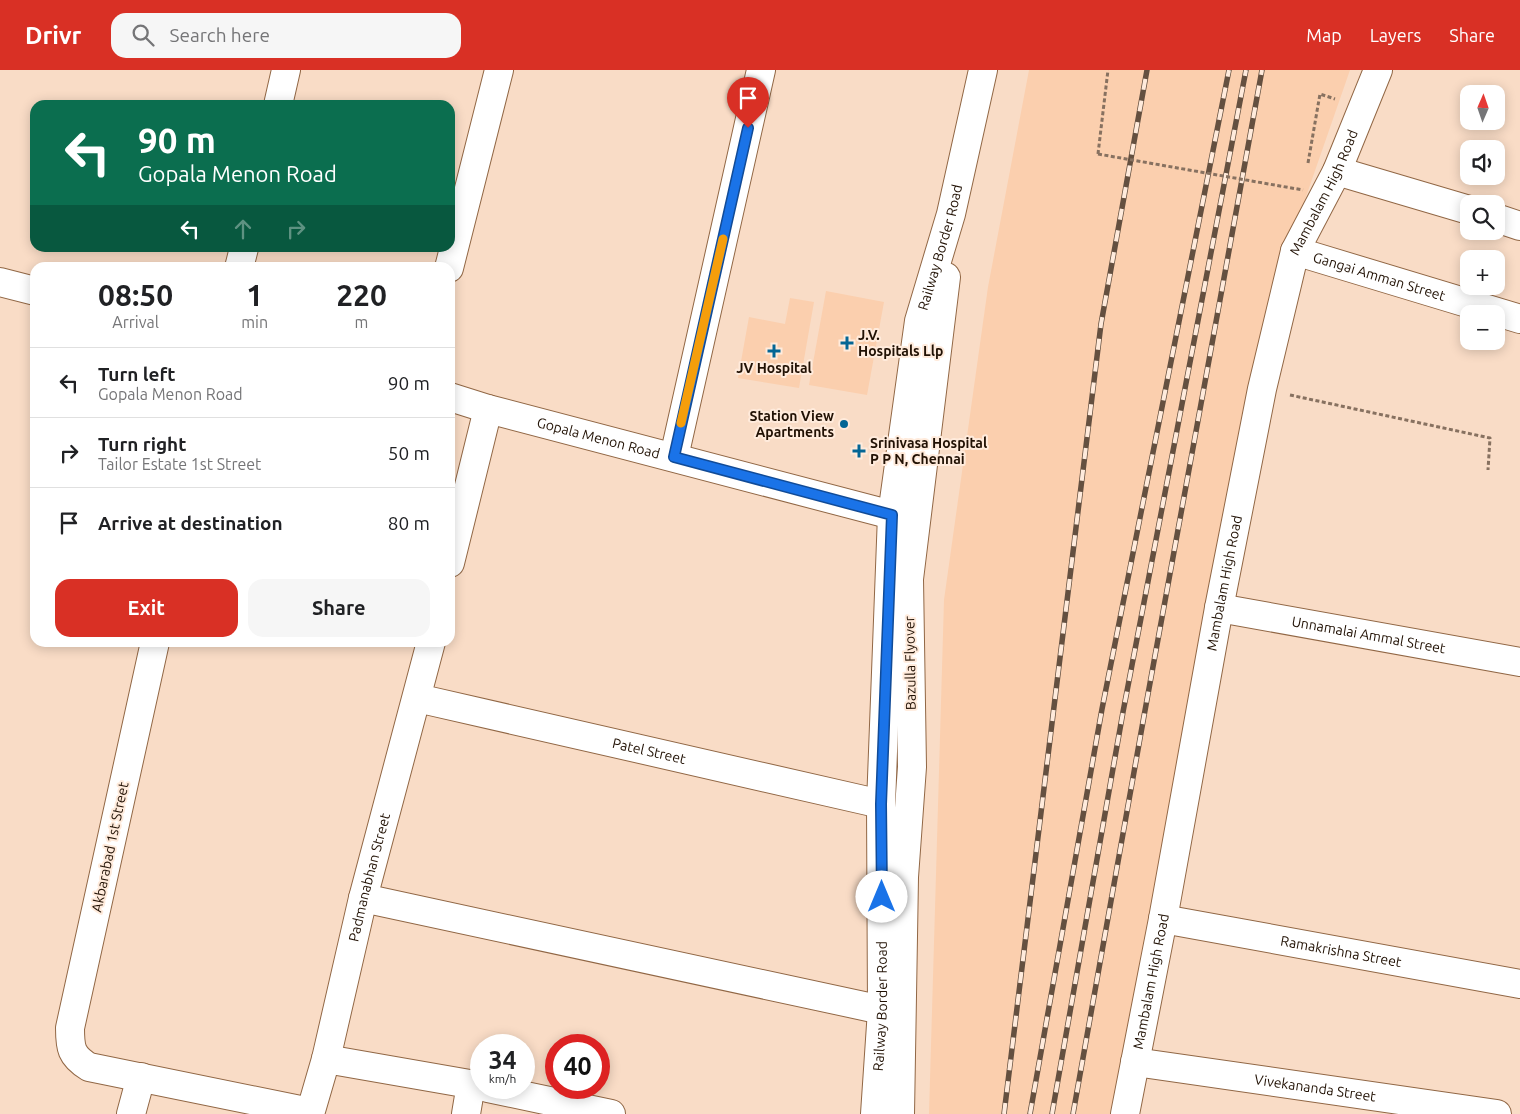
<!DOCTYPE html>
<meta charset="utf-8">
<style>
body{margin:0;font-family:Ubuntu,sans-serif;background:#f6f6f6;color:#202124;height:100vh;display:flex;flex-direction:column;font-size:19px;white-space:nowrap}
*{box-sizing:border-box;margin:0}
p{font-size:16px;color:#757577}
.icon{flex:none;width:28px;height:28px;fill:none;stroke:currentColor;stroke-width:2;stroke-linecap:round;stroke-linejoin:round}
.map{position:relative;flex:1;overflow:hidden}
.side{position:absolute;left:30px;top:192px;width:425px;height:385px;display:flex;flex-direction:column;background:#fff;border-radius:15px;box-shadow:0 2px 12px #0003}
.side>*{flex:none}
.hud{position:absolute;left:30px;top:30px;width:425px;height:152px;border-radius:15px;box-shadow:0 2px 12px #0003;background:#0b6e4f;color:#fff;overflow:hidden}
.needle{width:32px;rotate:2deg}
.tools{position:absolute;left:1460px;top:15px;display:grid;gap:10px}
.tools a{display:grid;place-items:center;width:45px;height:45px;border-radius:10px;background:#fff;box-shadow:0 2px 12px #0003;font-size:25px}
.speed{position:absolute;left:470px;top:964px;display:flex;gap:10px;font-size:25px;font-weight:700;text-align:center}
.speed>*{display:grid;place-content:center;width:65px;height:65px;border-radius:50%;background:#fff;box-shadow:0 2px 12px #0003;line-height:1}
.speed small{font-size:12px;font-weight:400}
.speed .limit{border:8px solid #d22;background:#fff;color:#111}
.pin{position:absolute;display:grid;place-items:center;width:42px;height:42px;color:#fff;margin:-51px -21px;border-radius:50% 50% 50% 0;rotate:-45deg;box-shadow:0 0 5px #0007}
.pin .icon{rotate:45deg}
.me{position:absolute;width:55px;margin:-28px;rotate:0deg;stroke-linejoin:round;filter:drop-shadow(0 0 4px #0008)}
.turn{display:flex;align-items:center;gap:18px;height:105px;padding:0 25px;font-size:22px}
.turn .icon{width:65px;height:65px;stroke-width:2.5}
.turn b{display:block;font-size:35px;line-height:42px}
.lanes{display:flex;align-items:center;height:48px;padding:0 25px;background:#0003;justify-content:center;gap:25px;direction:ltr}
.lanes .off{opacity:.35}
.eta{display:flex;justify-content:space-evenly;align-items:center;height:85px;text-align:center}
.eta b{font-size:30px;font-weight:600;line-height:35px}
.cta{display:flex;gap:10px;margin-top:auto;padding:10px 25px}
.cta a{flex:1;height:58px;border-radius:15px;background:#d93025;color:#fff;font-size:20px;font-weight:600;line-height:58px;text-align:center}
.cta a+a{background:#f6f6f6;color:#202124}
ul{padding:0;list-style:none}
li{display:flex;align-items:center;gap:15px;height:70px;padding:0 25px;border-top:1px solid #e0e0e0}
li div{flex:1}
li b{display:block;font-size:19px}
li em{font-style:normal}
header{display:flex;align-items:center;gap:30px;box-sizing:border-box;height:70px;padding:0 25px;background:#d93025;color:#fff}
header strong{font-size:24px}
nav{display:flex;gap:28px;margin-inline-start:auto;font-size:18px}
.search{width:350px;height:45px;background:#f6f6f6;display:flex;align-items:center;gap:12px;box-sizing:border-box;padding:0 18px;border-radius:15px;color:#757577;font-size:19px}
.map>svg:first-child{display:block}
.built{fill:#fbcfae}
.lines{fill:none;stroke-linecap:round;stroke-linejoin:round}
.minor-casing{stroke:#916745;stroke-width:30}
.path{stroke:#877160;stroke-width:3;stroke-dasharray:4 2.5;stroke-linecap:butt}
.minor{stroke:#fff;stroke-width:28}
.rail-casing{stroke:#645040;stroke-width:5.5}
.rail{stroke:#ffebdc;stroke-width:4;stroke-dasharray:11;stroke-linecap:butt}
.path-bridge{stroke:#877160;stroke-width:3;stroke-dasharray:4 2.5;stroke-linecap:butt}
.route-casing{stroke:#114b97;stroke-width:12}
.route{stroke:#1a73e8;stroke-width:9}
.slow{stroke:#f59e0b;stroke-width:9}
.poi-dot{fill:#046695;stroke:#ffebdc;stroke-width:2}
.labels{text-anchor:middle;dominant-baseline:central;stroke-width:4;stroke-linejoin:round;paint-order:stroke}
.street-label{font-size:14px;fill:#211104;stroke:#ffebdc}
.poi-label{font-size:14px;font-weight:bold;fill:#211104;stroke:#ffebdc;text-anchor:start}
</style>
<header>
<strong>Drivr</strong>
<div class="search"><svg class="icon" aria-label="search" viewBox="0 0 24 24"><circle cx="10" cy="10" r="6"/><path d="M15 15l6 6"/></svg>Search here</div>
<nav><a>Map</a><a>Layers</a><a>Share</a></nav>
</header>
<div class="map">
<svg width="1520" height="1044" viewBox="0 0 1520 1044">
<rect width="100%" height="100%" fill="#f9dcc6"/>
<!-- built -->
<g class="built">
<path d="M1029 0H1350L1268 236 1116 1044H929L944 530 988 217Z"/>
<path d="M826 221 884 232 867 325 809 315Z"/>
<path d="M790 228 814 232 799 318 738 308 749 247 785 254Z"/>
</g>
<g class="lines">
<defs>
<g id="minor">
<path d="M278 35 286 0"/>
<path d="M1337 101 1469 140"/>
<path d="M1496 148 1520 156"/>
<path id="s1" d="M1295 181 1520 249"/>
<path d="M239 198 244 178"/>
<path d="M449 198 499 0"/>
<path d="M0 212 35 221"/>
<path id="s2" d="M450 327 488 339 892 445"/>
<path d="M674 387 761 0"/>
<path d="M450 493 488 339"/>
<path id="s3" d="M1219 538 1520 592"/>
<path d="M155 572 70 958C70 978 71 986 89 997L310 1042"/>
<path id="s4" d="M417 628 881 734"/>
<path d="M363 828 882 940"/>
<path id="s5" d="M1163 849 1520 914"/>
<path d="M326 989 481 1016"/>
<path id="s6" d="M1135 992 1497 1044"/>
<path d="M488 1018 611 1044"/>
<path d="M131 1044 141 1007"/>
<path id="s7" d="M310 1044 326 989 363 828 431 572"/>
<path d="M466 1044 471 1014"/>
<path id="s8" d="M875 1044 882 940 881 734 892 445 919 251 951 144 983 0"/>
<path d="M900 1044 904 807 912 697 909 509 946 207"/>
<path id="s9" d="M1125 1044 1163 849 1219 538 1262 319 1295 181 1337 101 1378 0"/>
</g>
</defs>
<!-- minor casing -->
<use href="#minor" class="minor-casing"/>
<!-- path -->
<g class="path">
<path d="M1098 84 1108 0"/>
<path d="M1308 93 1320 24 1335 29"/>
<path d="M1290 325 1490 368 1488 400"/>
</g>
<!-- minor -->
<use href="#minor" class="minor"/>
<defs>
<g id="rail">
<path d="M1004 1044 1101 254 1147 0"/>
<path d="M1030 1044 1102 639 1229 0"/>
<path d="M1052 1044 1123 642 1246 0"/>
<path d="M1073 1044 1144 646 1262 0"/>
</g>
</defs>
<!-- rail casing -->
<use href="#rail" class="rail-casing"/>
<!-- rail -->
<use href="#rail" class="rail"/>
<!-- path-bridge -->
<path class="path-bridge" d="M1098 84 1303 120"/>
</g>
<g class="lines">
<defs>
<path id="route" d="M748 58 674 387 892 445 881 734 882 827"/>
</defs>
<!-- route casing -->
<use href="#route" class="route-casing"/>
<!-- route -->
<use href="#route" class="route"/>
<!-- slow -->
<path class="slow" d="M681 353 723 169"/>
</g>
<!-- markers -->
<g class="poi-dot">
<path d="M844.5 265.5h5v5h5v5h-5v5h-5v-5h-5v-5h5z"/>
<path d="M771.5 273.5h5v5h5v5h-5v5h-5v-5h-5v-5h5z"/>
<circle cx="844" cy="354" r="5"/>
<path d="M856.5 373.5h5v5h5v5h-5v5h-5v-5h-5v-5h5z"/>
</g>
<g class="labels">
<!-- street labels -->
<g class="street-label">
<text stroke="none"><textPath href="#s9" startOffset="945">Mambalam High Road</textPath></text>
<text stroke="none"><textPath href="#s8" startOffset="872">Railway Border Road</textPath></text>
<text stroke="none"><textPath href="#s1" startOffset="88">Gangai Amman Street</textPath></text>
<text stroke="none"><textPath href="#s2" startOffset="154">Gopala Menon Road</textPath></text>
<text stroke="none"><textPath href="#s9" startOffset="540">Mambalam High Road</textPath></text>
<text stroke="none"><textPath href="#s3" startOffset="152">Unnamalai Ammal Street</textPath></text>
<text transform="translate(910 593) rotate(-91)">Bazulla Flyover</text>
<text stroke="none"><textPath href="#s4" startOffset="238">Patel Street</textPath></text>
<text transform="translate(110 777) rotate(-78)">Akbarabad 1st Street</text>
<text stroke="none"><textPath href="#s7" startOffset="244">Padmanabhan Street</textPath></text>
<text stroke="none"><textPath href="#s5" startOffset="181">Ramakrishna Street</textPath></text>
<text stroke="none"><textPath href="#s9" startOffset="135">Mambalam High Road</textPath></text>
<text stroke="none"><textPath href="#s8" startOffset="108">Railway Border Road</textPath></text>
<text stroke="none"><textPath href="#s6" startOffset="182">Vivekananda Street</textPath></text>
</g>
<!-- poi labels -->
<g class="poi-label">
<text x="858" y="265">J.V.<tspan x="858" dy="16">Hospitals Llp</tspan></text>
<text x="774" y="298" text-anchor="middle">JV Hospital</text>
<text x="834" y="346" text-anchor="end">Station View<tspan x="834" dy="16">Apartments</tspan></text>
<text x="870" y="373">Srinivasa Hospital<tspan x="870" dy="16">P P N, Chennai</tspan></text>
</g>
</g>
</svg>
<div class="tools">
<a><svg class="needle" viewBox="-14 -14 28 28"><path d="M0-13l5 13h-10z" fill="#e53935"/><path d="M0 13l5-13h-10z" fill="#757577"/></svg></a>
<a><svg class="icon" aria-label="sound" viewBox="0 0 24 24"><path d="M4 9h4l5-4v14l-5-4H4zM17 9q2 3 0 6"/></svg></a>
<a><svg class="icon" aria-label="search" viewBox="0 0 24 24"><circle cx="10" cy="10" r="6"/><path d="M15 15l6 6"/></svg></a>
<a>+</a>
<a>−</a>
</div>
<div class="speed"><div>34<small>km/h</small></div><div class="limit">40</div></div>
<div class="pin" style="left:748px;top:58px;background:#d93025"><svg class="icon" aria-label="arrive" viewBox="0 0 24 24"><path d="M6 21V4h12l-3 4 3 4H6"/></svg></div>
<svg class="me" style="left:882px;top:827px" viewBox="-20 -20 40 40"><circle r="19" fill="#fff"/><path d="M0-13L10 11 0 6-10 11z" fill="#1a73e8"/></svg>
<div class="hud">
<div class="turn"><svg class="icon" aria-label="left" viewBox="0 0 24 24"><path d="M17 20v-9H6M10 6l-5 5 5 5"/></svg><div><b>90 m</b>Gopala Menon Road</div></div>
<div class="lanes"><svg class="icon" aria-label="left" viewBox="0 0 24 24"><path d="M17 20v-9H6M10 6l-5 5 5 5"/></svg><svg class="icon off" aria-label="ahead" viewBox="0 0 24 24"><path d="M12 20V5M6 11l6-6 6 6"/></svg><svg class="icon off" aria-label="right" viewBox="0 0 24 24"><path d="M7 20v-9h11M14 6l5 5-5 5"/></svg></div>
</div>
<section class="side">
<div class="eta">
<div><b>08:50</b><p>Arrival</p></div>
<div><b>1</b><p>min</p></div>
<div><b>220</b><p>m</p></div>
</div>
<ul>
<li><svg class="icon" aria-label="left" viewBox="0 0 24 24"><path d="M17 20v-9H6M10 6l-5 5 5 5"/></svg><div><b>Turn left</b><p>Gopala Menon Road</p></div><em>90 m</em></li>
<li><svg class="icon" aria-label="right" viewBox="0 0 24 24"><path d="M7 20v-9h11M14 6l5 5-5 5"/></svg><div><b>Turn right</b><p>Tailor Estate 1st Street</p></div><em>50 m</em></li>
<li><svg class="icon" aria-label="arrive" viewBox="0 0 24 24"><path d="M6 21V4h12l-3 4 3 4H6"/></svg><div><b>Arrive at destination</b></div><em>80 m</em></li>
</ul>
<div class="cta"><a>Exit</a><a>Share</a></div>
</section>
</div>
